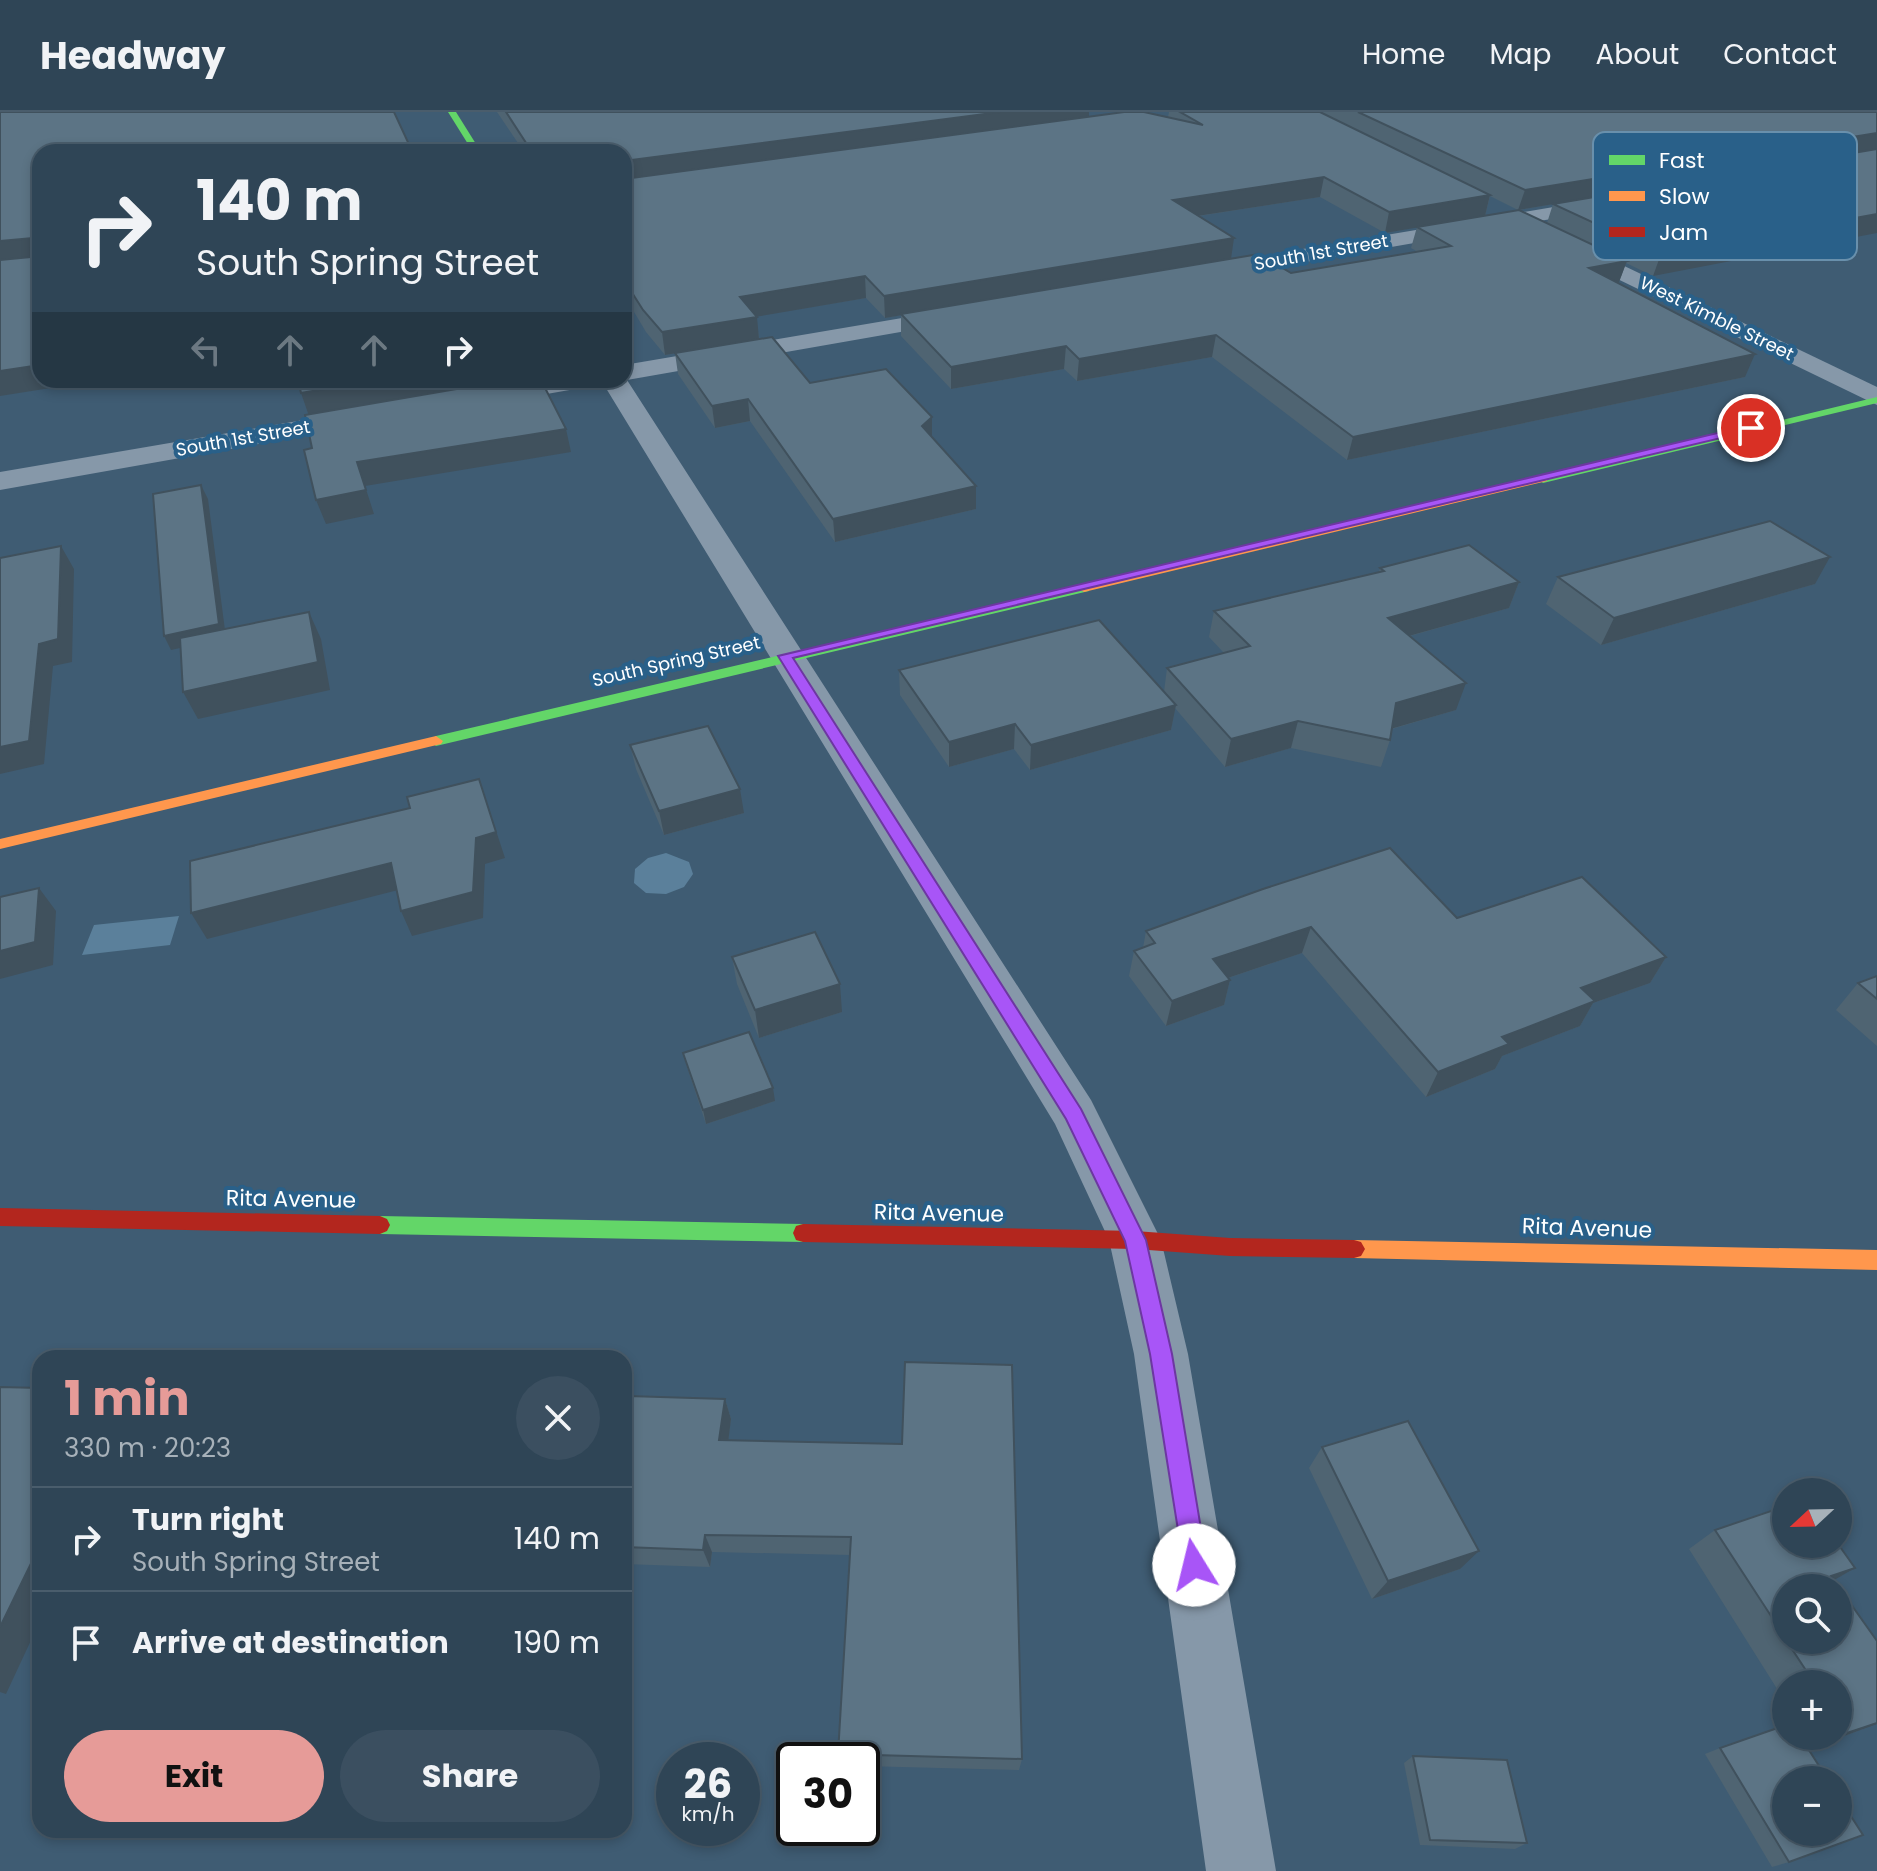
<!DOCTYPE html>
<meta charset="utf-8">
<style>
body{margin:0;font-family:Poppins,sans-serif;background:#3b4f60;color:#f1f3f6;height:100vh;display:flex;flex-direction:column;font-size:30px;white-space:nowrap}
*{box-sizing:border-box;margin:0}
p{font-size:26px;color:#a7b1b9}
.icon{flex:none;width:44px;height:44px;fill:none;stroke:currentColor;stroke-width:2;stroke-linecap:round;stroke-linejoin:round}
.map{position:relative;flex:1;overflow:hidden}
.panel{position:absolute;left:32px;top:1238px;width:600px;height:488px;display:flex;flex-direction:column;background:#2f4556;border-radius:24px;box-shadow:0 4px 12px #0003,0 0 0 2px #4a5d6c}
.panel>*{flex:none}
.hud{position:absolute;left:32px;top:32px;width:600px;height:244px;border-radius:24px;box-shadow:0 4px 12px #0003,0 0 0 2px #4a5d6c;background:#2f4556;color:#f1f3f6;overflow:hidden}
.needle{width:52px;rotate:248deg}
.fabs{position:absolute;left:1772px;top:1366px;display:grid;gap:16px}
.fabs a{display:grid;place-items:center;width:80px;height:80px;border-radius:50%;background:#2f4556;box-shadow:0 4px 12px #0003,0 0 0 2px #4a5d6c;font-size:40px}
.speed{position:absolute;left:656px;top:1630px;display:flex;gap:16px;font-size:40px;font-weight:700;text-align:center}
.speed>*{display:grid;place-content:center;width:104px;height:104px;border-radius:50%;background:#2f4556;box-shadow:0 4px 12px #0003,0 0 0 2px #4a5d6c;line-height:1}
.speed small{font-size:20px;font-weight:400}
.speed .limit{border:4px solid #111;border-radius:12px;background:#fff;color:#111}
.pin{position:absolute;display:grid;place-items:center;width:68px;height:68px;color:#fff;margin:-34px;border:4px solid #fff;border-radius:50%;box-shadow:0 2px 8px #0007}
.me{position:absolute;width:88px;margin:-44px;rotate:351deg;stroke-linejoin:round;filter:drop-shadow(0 0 6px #0008)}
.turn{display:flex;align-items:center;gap:28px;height:168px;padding:0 32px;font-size:36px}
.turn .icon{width:104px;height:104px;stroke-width:2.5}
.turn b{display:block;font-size:56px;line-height:68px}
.lanes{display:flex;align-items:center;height:76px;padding:0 32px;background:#0003;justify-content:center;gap:40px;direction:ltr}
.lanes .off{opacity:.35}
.round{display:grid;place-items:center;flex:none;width:84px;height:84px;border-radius:42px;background:#3b4f60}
.head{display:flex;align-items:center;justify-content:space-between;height:136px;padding:0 32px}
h1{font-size:48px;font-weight:700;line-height:60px;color:#e69b98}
.action{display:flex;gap:16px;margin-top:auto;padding:16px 32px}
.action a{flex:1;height:92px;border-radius:48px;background:#e69b98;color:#111;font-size:32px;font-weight:700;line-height:92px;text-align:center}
.action a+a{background:#3b4f60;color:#f1f3f6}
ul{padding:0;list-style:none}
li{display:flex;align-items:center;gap:24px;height:104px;padding:0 32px;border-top:2px solid #4a5d6c}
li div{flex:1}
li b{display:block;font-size:30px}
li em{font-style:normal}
header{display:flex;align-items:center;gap:48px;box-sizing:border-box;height:112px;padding:0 40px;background:#2f4556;border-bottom:2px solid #4a5d6c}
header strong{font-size:38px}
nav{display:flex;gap:44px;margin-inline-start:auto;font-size:28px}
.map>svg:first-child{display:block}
.water{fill:#5b809b}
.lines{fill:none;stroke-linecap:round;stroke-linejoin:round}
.street{fill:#8698a9;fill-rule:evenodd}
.fast{fill:#63d668;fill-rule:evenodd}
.slow{fill:#ff974d;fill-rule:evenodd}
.jam{fill:#b3261e;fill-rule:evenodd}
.wall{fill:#4f6472;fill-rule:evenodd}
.shaded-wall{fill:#40515d}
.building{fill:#5c7485;stroke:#40515d;stroke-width:2}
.route{fill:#a855f7;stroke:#6d37a1;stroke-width:2}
.labels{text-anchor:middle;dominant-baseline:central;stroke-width:8;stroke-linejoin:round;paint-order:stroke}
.far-street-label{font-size:18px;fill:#fff;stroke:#296089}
.street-label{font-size:22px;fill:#fff;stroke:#296089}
.key{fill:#296089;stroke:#6990ac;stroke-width:2}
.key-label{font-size:22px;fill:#fff}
</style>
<header>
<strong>Headway</strong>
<nav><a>Home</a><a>Map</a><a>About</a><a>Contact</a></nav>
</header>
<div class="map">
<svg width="1877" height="1759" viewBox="0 0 1877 1759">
<rect width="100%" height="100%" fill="#3f5c73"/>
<!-- water -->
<g class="water">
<path d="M666 741 689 750 693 762 684 775 666 782 646 781 634 771 635 757 648 746Z"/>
<path d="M179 804 170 833 82 843 94 813Z"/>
</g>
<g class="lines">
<!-- street -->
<g class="street">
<path d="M1607 86 1617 92 1614 96 1214 166 1203 159 1214 152Z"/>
<path d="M1570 128 1877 275V293L1562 140 1559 135Z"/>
<path d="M961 196 969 198 973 203 969 208 627 268 1091 988 1161 1128 1188 1242 1276 1759H1206L1134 1242 1109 1128 1055 1012 601 268H624V253Z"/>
<path d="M536 268H594L581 276 483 293 470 285 474 279Z"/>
<path d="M368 297 377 299 381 305 377 311 0 378V360Z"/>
</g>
<!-- fast -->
<g class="fast">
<path d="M448 0H456L481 40H473Z"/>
<path d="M1877 285V291L1543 371 1537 367Z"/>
<path d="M1084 472 1089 473V479L436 634 429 629 436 624Z"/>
<path d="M380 1104 803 1112 810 1114 813 1121 810 1128 803 1130 380 1122 373 1119 370 1113 373 1107Z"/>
</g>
<!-- slow -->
<g class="slow">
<path d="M1543 363 1547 365V369L1084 480 1077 476 1084 472Z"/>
<path d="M436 624 443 629 441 632 0 737V727Z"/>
<path d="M1354 1128 1877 1138V1158L1354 1146 1347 1144 1343 1137 1347 1130Z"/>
</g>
<!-- jam -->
<g class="jam">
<path d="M0 1096 380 1104 387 1107 390 1113 387 1119 380 1122 0 1114Z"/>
<path d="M803 1112 1135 1119 1230 1126 1354 1128 1361 1130 1365 1137 1361 1144 1354 1146 1230 1144 1135 1137 803 1130 796 1128 793 1121 796 1114Z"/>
</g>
</g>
<!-- wall -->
<g class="wall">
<path d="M497 0H1089V5H1168L1169 0H1877L1653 164 1626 151 1619 170H1617L1745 265 1347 348 1212 245 1077 269 1064 257 951 277 901 224V203L885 206 866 186 756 204 759 227 810 271 932 305V325L976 397 835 430 750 309 715 316 678 262 675 241 665 243 646 220 624 183V40H524ZM1490 84 1518 98 1553 92 1547 111 1485 104ZM1320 85 1385 121 1417 115 1411 136 1418 140 1291 161 1231 146 1199 104Z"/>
<path d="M1380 456 1519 470 1509 496 1410 524 1456 598 1392 617 1390 628 1381 655 1291 636 1225 655 1175 596 1171 618 1030 658 1014 637 949 655 900 583 899 558 1164 580 1167 556 1224 541 1209 525 1214 499 1379 460Z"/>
<path d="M1558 465 1815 472 1601 533 1546 492Z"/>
<path d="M630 633 744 701 664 723 636 657Z"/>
<path d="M1457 806 1666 845 1650 871 1593 891 1580 914 1502 944 1495 957 1426 985 1302 841 1228 866 1230 868 1224 893 1166 914 1129 864 1134 839 1143 836 1146 819Z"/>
<path d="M732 845 842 900 759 926 737 872Z"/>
<path d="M1877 864V934L1836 898 1858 871Z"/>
<path d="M683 941 775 989 706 1012 687 955Z"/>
<path d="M725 1287 731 1307 728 1328 902 1332 1022 1647 1019 1658 862 1654V1648H840L838 1642 850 1443 712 1440 710 1455 624 1452V1302Z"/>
<path d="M1322 1335 1460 1457 1372 1487 1309 1356Z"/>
<path d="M1715 1418 1834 1468 1877 1529V1612L1814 1635 1807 1624H1838V1572H1786V1591L1689 1437Z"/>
<path d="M1720 1636 1789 1750 1772 1755 1705 1642Z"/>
<path d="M1413 1644 1527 1731 1515 1737 1420 1733 1404 1651Z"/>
</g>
<!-- shaded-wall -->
<g class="shaded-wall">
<path d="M1000 0H1089V6L624 69V49Z"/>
<path d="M1877 21V38L1518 98 1525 78Z"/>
<path d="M1324 65 1320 85 1171 108 1173 88Z"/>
<path d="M1490 83 1485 104 1385 121 1389 100Z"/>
<path d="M1877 102V121L1653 164 1661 142Z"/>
<path d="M32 126 40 143 0 151V129Z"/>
<path d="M1234 126 1231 147 885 206 884 184Z"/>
<path d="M1627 149 1619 170 1582 177 1589 156Z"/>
<path d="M865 164 866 186 743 207 740 185Z"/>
<path d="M757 205 759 227 665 243 662 220Z"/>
<path d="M1216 223 1212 245 1077 269 1079 247Z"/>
<path d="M1066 234 1064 257 951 277V255Z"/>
<path d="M1755 242 1745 265 1347 348 1353 325Z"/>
<path d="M40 253V268H101L0 284V259Z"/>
<path d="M376 268H518L309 304 301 281Z"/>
<path d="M748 287 750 309 715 316 712 294Z"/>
<path d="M932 305V327L922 314Z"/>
<path d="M566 317 571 340 365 374 374 402 326 412 316 388 357 350Z"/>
<path d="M201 373 208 387 226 526 171 538 164 524Z"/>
<path d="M976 374V397L835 430 833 407Z"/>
<path d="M61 434 74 457 72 550 53 554 44 652 0 662V635L39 532Z"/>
<path d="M1830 445 1815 472 1601 533 1614 506Z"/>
<path d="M1519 470 1509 496 1380 532 1388 506Z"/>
<path d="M309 500 321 527 330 578 198 607 183 580Z"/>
<path d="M1466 571 1456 598 1387 618 1396 591Z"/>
<path d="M1176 593 1171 618 1030 658 1031 633Z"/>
<path d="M1298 609 1291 636 1225 655 1231 627Z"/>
<path d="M1015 612 1014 637 949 655V630Z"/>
<path d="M479 667 505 746 485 752 483 806 412 824 401 799Z"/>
<path d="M740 677 744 701 664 723 659 699Z"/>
<path d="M391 751 402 777 207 827 191 801Z"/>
<path d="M39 776 56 799 53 853 0 867V839Z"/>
<path d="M1311 815 1302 841 1207 873 1213 847Z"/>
<path d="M1666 845 1650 871 1593 891 1580 914 1502 944 1495 957 1426 985 1438 960 1502 925 1581 876Z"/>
<path d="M1230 868 1224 893 1166 914 1172 889Z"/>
<path d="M840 872 842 900 759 926 755 898Z"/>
<path d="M773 976 775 989 706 1012 703 998Z"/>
<path d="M725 1287 731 1307 726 1347 719 1328Z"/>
<path d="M705 1423 712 1440 710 1455 703 1438Z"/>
<path d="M40 1433V1509L6 1582 0 1580V1515Z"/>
<path d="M1479 1439 1460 1457 1372 1487 1388 1469Z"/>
<path d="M1855 1456 1824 1474 1831 1464Z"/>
<path d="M1877 1611V1612L1814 1635 1847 1621Z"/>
</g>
<!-- building -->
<g class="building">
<path d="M0 0H394L412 39 426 37 428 40H40V253L0 259V148L30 145 32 126 0 129Z"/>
<path d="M506 0H1000L624 49V40H532Z"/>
<path d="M1124 0H1144L1203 13 1180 0H1320L1490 83 1389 100 1324 65 1173 88 1234 126 884 184 865 164 740 185 757 205 662 220 643 198 624 168V67Z"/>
<path d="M1358 0H1877V21L1525 78Z"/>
<path d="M1877 37V102L1661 142 1553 92Z"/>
<path d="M1519 98 1627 149 1589 156 1755 242 1353 325 1216 223 1079 247 1066 234 951 255 901 202 1259 142 1291 161 1451 134 1417 115Z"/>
<path d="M772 225 810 271 886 257 932 305 922 314 976 374 833 407 748 287 712 294 675 241Z"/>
<path d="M298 268H376L301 281Z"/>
<path d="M509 268H541L566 317 357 350 366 378 316 388 304 338 312 336 305 303Z"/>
<path d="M201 373 219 512 164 524 153 382Z"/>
<path d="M1770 409 1830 445 1614 506 1558 465Z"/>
<path d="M1469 433 1519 470 1388 506 1466 571 1396 591 1390 628 1298 609 1231 627 1167 556 1250 534 1214 499 1384 459 1380 456Z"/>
<path d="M61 434 58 527 39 532 29 629 0 635V446Z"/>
<path d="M309 500 318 550 183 580 180 526Z"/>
<path d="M1099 508 1176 593 1031 633 1015 612 949 630 899 558Z"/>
<path d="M708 614 740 677 659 699 630 633Z"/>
<path d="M479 667 496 720 476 726 473 780 401 799 391 751 191 801 190 749 410 696 407 685Z"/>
<path d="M1390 736 1457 806 1582 765 1666 845 1581 876 1595 889 1502 925 1509 932 1438 960 1311 815 1213 847 1230 868 1172 889 1134 839 1155 831 1146 819 1263 777Z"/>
<path d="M39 776 35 830 0 839V785Z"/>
<path d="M815 820 840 872 755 898 732 845Z"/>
<path d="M1877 864V887L1858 871Z"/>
<path d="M749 920 773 976 703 998 683 941Z"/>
<path d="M905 1250 1012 1253 1022 1647 838 1642 851 1425 705 1423 703 1438 624 1435V1302L628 1284 725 1287 719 1328 902 1332Z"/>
<path d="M0 1275 40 1276V1433L0 1515Z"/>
<path d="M1408 1309 1479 1439 1388 1469 1322 1335Z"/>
<path d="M1786 1394V1432H1838L1855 1456 1831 1464 1877 1529V1611L1847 1621 1838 1608V1572H1815L1786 1528H1838V1476H1786V1527L1715 1418Z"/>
<path d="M1786 1613V1624H1800L1828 1668H1786V1720H1838V1684L1863 1723 1789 1750 1720 1636Z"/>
<path d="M1413 1644 1507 1648 1527 1731 1430 1728Z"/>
</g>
<!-- route -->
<path class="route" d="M1751 313 1755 318 793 546 1081 997 1146 1128 1172 1242 1207 1453 1203 1462 1194 1466 1185 1462 1150 1242 1125 1129 1066 1007 778 544Z"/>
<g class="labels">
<!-- far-street labels -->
<g class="far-street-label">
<text transform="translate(1321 140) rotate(-10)">South 1st Street</text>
<text transform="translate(1717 206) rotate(26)">West Kimble Street</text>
<text transform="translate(243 326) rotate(-10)">South 1st Street</text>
<text transform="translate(676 549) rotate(-13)">South Spring Street</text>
</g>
<!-- street labels -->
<g class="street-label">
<text transform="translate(291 1087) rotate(1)">Rita Avenue</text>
<text transform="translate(939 1101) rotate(1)">Rita Avenue</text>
<text transform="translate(1587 1116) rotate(2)">Rita Avenue</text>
</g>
</g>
<!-- legend -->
<rect x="1593" y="20" width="264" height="128" rx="12" class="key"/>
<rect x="1609" y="43" width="36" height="10" fill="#63d668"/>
<rect x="1609" y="79" width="36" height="10" fill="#ff974d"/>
<rect x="1609" y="115" width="36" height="10" fill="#b3261e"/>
<g class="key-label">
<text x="1659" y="56">Fast</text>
<text x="1659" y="92">Slow</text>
<text x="1659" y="128">Jam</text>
</g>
</svg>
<div class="fabs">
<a><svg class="needle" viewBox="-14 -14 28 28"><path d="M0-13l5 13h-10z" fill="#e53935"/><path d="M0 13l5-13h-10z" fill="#a7b1b9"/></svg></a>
<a><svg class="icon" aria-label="search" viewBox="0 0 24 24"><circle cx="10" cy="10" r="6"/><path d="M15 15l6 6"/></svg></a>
<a>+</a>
<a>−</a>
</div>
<div class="speed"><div>26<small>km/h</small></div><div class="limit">30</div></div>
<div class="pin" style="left:1751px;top:316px;background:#d93025"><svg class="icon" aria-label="arrive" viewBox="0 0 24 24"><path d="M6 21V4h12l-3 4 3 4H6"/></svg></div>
<svg class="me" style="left:1194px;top:1453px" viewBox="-20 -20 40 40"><circle r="19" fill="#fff"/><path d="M0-13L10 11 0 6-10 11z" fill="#a855f7"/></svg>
<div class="hud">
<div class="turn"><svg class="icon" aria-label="right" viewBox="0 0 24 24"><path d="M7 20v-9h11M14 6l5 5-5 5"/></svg><div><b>140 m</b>South Spring Street</div></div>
<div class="lanes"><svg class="icon off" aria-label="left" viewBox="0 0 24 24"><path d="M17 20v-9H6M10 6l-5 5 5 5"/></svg><svg class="icon off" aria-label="ahead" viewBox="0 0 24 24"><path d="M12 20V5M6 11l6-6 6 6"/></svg><svg class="icon off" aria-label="ahead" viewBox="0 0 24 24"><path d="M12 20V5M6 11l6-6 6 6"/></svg><svg class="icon" aria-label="right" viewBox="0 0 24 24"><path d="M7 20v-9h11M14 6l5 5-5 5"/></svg></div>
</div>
<section class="panel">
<div class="head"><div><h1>1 min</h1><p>330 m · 20:23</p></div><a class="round"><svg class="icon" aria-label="close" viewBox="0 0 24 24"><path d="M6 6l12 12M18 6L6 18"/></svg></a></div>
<ul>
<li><svg class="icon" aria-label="right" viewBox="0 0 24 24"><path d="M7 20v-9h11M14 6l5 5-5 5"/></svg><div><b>Turn right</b><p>South Spring Street</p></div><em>140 m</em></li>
<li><svg class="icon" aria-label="arrive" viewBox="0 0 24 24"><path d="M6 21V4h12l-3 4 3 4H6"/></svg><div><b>Arrive at destination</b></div><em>190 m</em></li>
</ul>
<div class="action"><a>Exit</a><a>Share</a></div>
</section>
</div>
